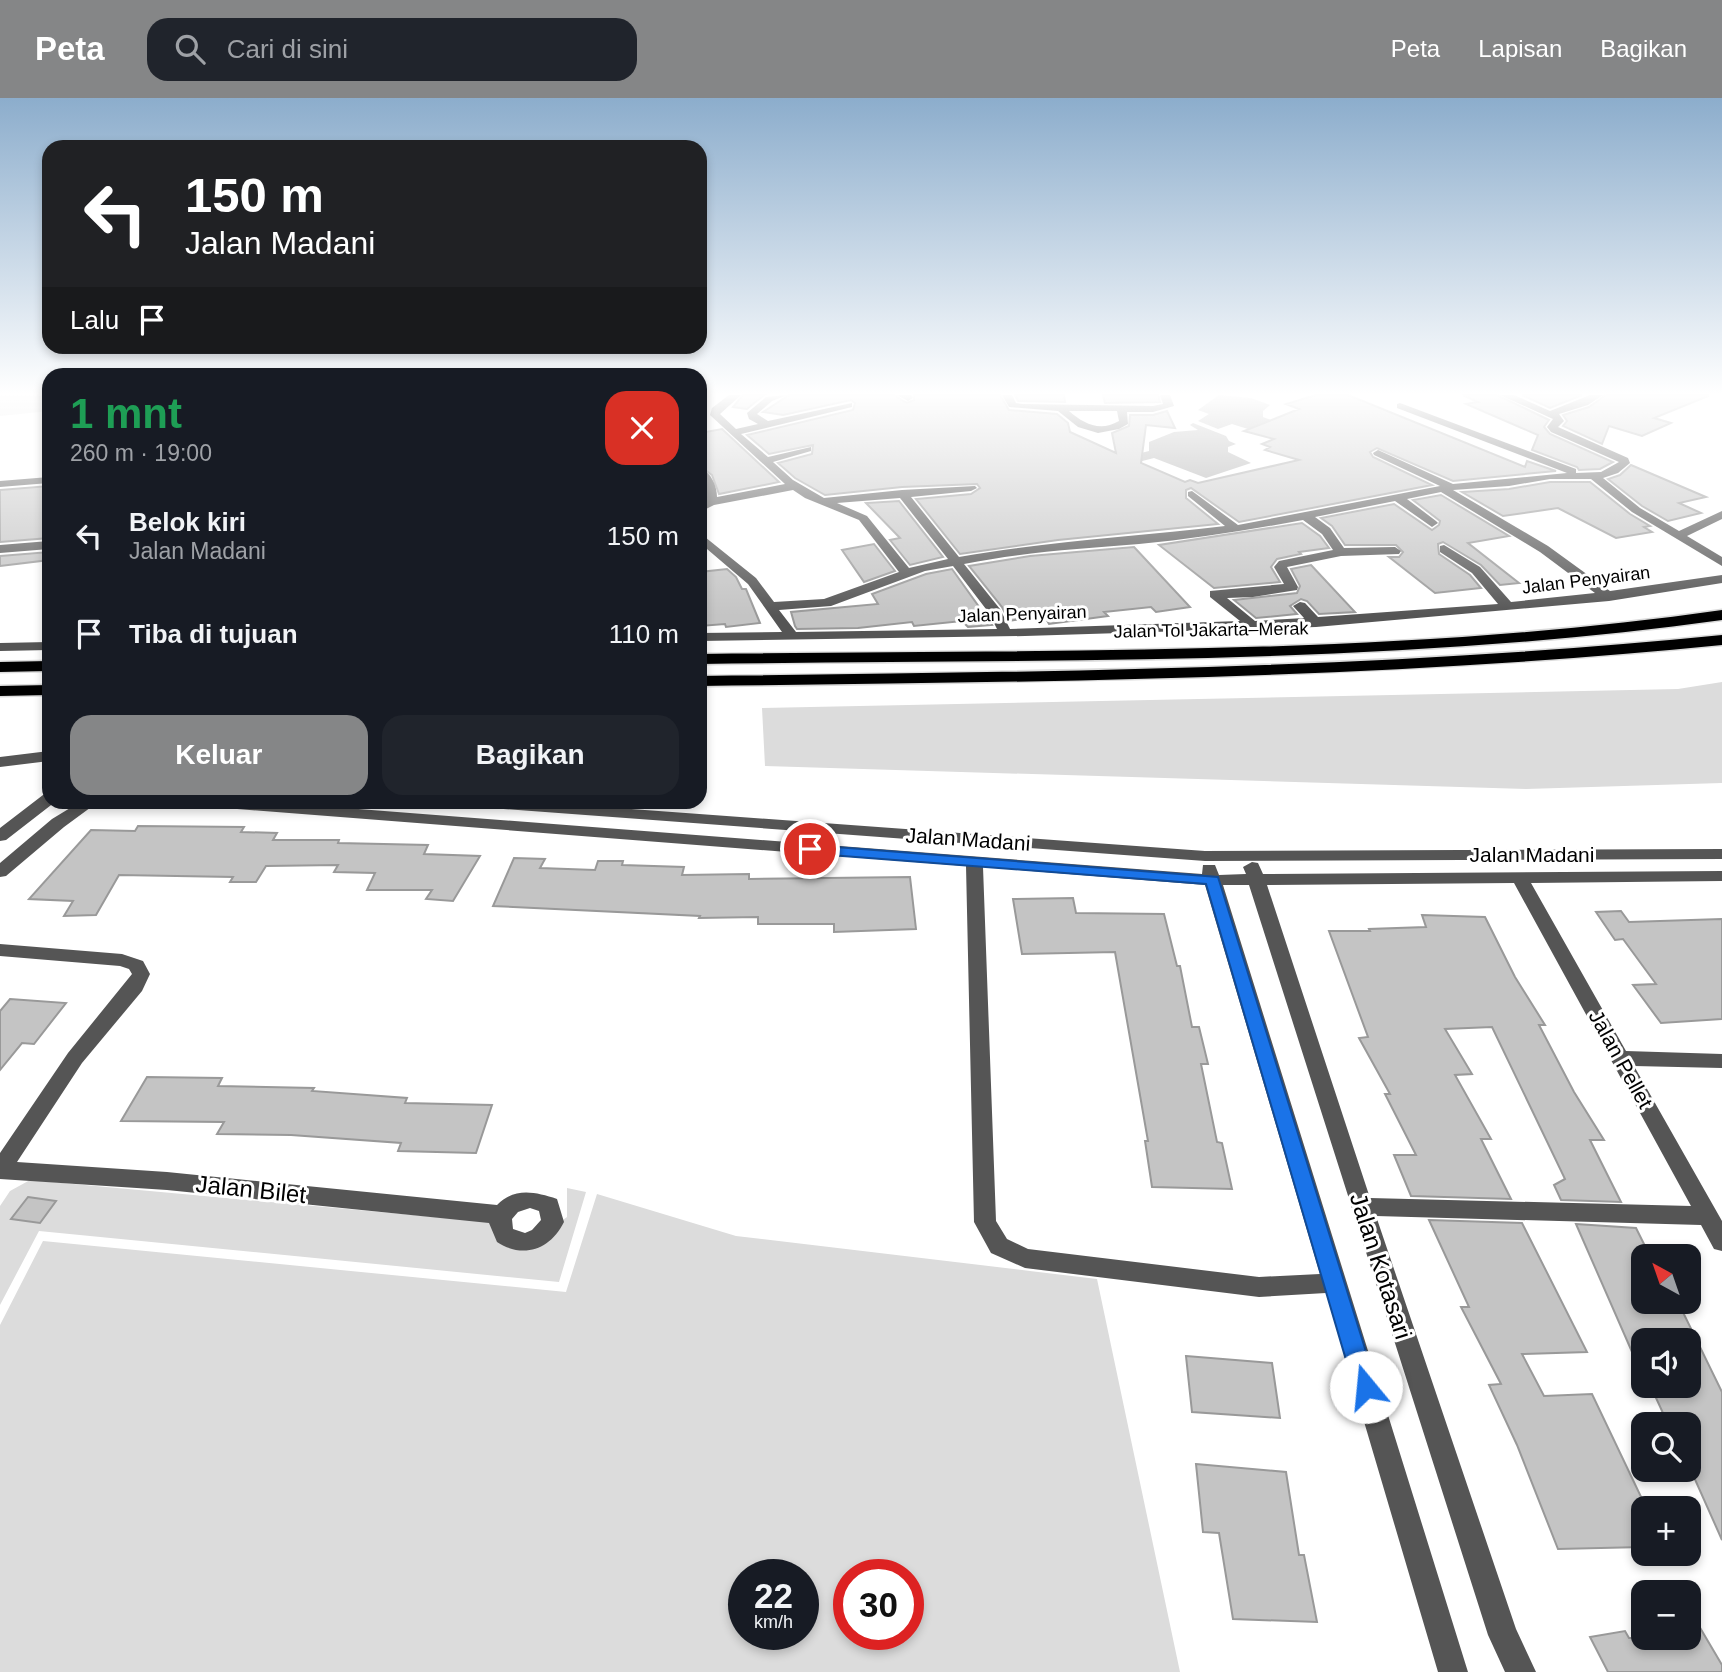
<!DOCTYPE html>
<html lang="id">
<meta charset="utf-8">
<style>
body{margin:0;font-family:Arial,sans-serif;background:#20242c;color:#f1f3f6;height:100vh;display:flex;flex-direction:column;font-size:26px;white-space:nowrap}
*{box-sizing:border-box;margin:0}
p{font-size:23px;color:#9ea1a6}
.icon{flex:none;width:38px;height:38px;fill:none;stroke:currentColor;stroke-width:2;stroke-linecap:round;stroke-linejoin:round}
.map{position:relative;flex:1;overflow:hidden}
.details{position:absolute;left:42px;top:270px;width:665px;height:441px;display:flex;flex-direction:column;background:#171b24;border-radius:21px;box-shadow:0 4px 10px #0003}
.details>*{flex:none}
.banner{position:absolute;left:42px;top:42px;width:665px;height:214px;border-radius:21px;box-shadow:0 4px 10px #0003;background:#202124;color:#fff;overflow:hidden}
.needle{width:46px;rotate:320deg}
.buttons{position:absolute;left:1631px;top:1146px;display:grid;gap:14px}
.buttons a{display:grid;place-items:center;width:70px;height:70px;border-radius:14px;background:#171b24;box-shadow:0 4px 10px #0003;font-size:35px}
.speed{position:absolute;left:728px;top:1461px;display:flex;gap:14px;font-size:35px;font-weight:700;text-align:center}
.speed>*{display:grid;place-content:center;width:91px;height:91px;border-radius:50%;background:#171b24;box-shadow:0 4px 10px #0003;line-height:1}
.speed small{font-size:18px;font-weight:400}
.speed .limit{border:10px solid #d22;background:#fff;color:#111}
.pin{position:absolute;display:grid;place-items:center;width:60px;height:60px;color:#fff;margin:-30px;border:4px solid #fff;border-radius:50%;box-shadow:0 2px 7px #0007}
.me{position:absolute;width:77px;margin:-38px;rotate:343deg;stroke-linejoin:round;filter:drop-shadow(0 0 5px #0008)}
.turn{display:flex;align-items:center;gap:24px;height:147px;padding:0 28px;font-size:32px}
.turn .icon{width:91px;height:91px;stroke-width:2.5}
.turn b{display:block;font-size:49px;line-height:60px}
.then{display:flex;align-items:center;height:66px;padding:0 28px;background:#0003;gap:14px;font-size:26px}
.round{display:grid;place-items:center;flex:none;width:74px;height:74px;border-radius:21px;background:#20242c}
.overview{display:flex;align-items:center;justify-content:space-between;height:119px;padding:0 28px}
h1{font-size:42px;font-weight:800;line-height:52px;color:#1e9e55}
.button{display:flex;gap:14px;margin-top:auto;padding:14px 28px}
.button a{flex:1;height:80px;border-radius:21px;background:#858687;color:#fff;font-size:28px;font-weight:800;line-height:80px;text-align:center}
.button a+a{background:#20242c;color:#f1f3f6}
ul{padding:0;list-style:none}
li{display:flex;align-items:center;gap:21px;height:98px;padding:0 28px}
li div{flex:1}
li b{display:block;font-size:26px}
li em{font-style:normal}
header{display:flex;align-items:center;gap:42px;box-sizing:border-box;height:98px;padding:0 35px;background:#858687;color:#fff}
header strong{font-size:33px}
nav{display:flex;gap:38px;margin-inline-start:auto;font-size:24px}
.search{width:490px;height:63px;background:#20242c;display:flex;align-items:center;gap:18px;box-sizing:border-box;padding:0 24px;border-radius:21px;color:#9ea1a6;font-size:26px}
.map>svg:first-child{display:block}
.green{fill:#dcdcdc;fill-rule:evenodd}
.water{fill:#a3a3a3}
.building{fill:#c4c4c4;stroke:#999;stroke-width:2}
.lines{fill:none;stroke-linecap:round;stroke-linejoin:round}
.highway-casing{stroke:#dbdbdb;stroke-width:3}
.minor{fill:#555;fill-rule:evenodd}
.highway{fill:#000;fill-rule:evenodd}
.route{fill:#1a73e8;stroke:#114b97;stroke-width:2}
.labels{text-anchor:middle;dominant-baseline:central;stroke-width:6;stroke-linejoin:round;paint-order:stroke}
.far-street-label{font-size:18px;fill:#000;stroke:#fff}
.street-label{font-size:21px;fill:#000;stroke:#fff}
.near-street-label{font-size:24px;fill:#000;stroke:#fff}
</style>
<header>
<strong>Peta</strong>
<div class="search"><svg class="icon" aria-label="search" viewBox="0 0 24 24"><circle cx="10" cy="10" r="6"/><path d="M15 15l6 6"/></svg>Cari di sini</div>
<nav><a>Peta</a><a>Lapisan</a><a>Bagikan</a></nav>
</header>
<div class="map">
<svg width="1722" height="1574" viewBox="0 0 1722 1574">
<rect width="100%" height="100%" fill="#fff"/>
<!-- green -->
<g class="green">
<path d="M0 297H49V313L0 318Z"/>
<path d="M1722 584V685L1526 691 765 668 762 610 1678 591Z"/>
<path d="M30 1082 501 1125 505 1135 539 1139 567 1119V1090L586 1094 559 1184 39 1133 0 1207V1108L10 1093Z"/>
<path d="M597 1096 736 1138 1097 1181 1180 1574H0V1227L43 1143 566 1194ZM744 1477H803V1536H744ZM849 1477H908V1536H849Z"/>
</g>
<!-- water -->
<g class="water">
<path d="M1219 297 1251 300 1270 307 1263 313V319L1271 322 1248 331 1232 326 1218 331 1198 323 1209 316 1198 312Z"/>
<path d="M1193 325 1226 338 1229 343 1236 346 1228 349V354L1251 365 1206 380 1154 360 1107 372 1137 356 1149 353V344L1174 334 1198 332 1190 327Z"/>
</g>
<!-- building -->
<g class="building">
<path d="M743 297H764L747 311 733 309Z"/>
<path d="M789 297H894L907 305 914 302V297H1000L1009 312 1057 316 1068 325 1070 334 1116 355 1112 335 1129 328 1130 317H1153L1167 313 1175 330 1146 327 1141 365 1185 384 1190 382 1198 385 1299 362 1265 352 1270 349 1262 346 1274 341 1244 333 1299 311 1286 306 1316 297H1348L1525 369 1527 363 1556 373 1453 383 1377 350 1370 354 1373 359 1432 387 1239 424 1191 390 1186 392V400L1218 426 1058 442 960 456 916 401 971 396 980 390 977 386 902 389 825 397 795 380 778 365 812 356 813 347 769 356 747 337 853 312 855 305 851 302 783 317 763 314Z"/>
<path d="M1015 297H1064L1065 304 1022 303H1018Z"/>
<path d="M1103 297H1158L1160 304 1105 305Z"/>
<path d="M1463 297H1497L1549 322 1544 329 1550 336 1613 364 1600 371 1579 372 1577 369 1532 352 1538 337 1466 306 1478 304Z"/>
<path d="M1522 297H1582L1550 310Z"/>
<path d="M1606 297H1708V298L1654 320 1671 325 1642 338 1609 328 1602 346 1563 328 1567 323 1563 317 1589 309Z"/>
<path d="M722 331 779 384 719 396 712 377 700 368V335Z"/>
<path d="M1631 367 1706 399 1679 405 1701 415 1668 423 1642 408 1608 381 1620 377Z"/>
<path d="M1550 384H1590L1630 416 1650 428 1644 429 1652 434 1616 440 1558 410 1503 418 1462 394 1509 391Z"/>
<path d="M49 388V440L0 444V392Z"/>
<path d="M1441 397 1509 438 1468 445 1519 485 1500 487 1481 467 1443 444 1438 446 1439 456 1470 477 1481 490 1435 495 1389 459H1399L1403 454 1396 447H1345L1332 428 1321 420 1394 406 1432 432 1439 427 1440 423 1413 402Z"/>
<path d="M899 403 943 459 910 467 890 442 900 440 866 405Z"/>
<path d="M1302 425 1320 438 1329 450 1299 454 1301 456 1277 461 1271 469 1280 484 1214 490 1159 447Z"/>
<path d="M874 446 895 473 864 484 842 452Z"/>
<path d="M1134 449 1190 509 1156 514 1151 509 1104 514 1108 518 1049 526 1044 517 1009 523 1002 509 969 468 1030 458Z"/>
<path d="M49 454V462L0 468V458Z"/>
<path d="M1311 467 1355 514 1319 516 1307 503 1301 501 1290 508 1297 516 1256 520 1234 502 1297 495 1300 488 1291 471Z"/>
<path d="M727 471 736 479 742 491H746L760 525 726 529 725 526 700 528V474Z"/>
<path d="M952 471 992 527 968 529 962 523 914 528 912 524 858 530 797 531 795 528 791 514 878 506 872 496 926 476Z"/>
<path d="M138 728 244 729 241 734 277 735 273 742H339L338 745 428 747 424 756 480 758 453 803 426 801 432 792H367L375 775 334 774 338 767 266 768 256 784H230L233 779 119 777 96 817 64 818 73 803 29 801 91 732 135 733Z"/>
<path d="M514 760 545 761 540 770 595 772 598 763H623L622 767 684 769 682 777 749 776V781L910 779 916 831 834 834V826H758V819L699 820 700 818 493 808Z"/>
<path d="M1073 800 1076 815 1164 816 1177 868H1180L1192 929H1199L1208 966H1201L1217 1044 1222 1045 1232 1091 1152 1089 1145 1043H1148L1115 854 1022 856 1013 801Z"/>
<path d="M1621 813 1629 824 1722 821V921L1661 925 1633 887 1656 886 1623 841 1615 842 1596 814Z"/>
<path d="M1422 817 1485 819 1515 879 1545 927H1539L1574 994 1604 1042H1590L1621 1104 1561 1102 1554 1087 1565 1081 1492 929 1445 931 1472 976 1455 977 1491 1041H1481L1511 1101 1411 1098 1394 1057H1416L1385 996H1390L1359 940 1368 939 1329 833H1370L1369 831 1426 829Z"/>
<path d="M10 901 66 905 34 946 22 945 0 972V913Z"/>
<path d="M147 979 222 980 218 988 314 990 312 993 407 1000 405 1005 492 1007 476 1055 398 1053 401 1045 291 1037 217 1036 224 1024 121 1023Z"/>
<path d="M28 1099 56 1103 40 1125 11 1121Z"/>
<path d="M1429 1122 1522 1125 1587 1254 1522 1256 1544 1298 1592 1296 1643 1403V1449L1558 1451 1517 1347 1489 1287 1501 1286 1461 1209H1469Z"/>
<path d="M1576 1126 1636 1130 1650 1158H1643V1204H1678L1722 1294V1442L1689 1368V1326H1668L1651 1289H1689V1242H1643V1279Z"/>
<path d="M1186 1258 1272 1265 1280 1320 1192 1314Z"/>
<path d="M1196 1366 1286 1374 1299 1457H1304L1317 1524 1233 1521 1219 1435 1203 1434Z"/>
<path d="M1689 1511 1722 1567V1574H1608L1590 1539 1625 1533 1629 1540H1689Z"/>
</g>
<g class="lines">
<defs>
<g id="highway">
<path d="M1722 512V522C1387 569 1038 561 700 566V556C1039 551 1386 560 1722 512Z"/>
<path d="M1722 537V547C1382 581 1041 584 700 588V578C1041 574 1382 571 1722 537Z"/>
<path d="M49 563V573L0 574V564Z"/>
<path d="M49 587V597L0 598V588Z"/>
</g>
</defs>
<!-- highway casing -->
<use href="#highway" class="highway-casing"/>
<!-- minor -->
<g class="minor">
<path d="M729 297H741L720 316 736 331 758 326 749 321 747 315 766 299 787 297 772 303 757 316 768 323 852 305V309L741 336 768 359 811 349V353L773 364 793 382 824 400 902 392 975 388 977 390 971 393 911 399 959 459C1047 443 1136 439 1225 428L1188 398V394L1192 393 1238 427 1440 388 1374 357 1373 355 1378 352 1453 386 1567 375 1397 310V306L1400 305 1576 371V375L1601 374 1619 364 1551 334 1547 329 1553 321 1500 297H1514L1550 313 1590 297H1603L1588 307 1559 316 1564 323 1558 329 1628 360 1630 365 1618 375 1603 380 1640 410 1679 433 1722 413V421L1687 438 1722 459V468L1632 414 1591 381H1550L1509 388 1453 392 1548 448 1610 493 1722 477V485L1609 503 1316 529 1025 538 700 543V535L782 534 748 486 700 445V435L756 480 774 504 824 501 899 474 859 422 805 400 793 392 714 407 700 414V406L705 402C707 391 700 381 700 370 711 374 717 388 717 399L785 386 710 317 712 310ZM1441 394 1540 454 1595 495 1511 504 1480 469 1444 447 1440 448V454L1472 475 1498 506 1318 519 1305 505 1300 504 1293 508 1304 520 1255 523 1227 500 1253 499 1297 492 1298 489 1287 469 1341 458 1399 456 1401 453 1395 449 1344 450 1330 430 1315 419 1395 403 1432 429 1438 425 1436 423 1407 401ZM900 400 948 461 909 470 867 418 837 405ZM1303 422 1322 436 1333 452 1279 463 1274 469 1284 486 1210 493V499L1240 523 1010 531 1000 511 964 466C1023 454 1079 451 1139 446 1194 441 1249 432 1303 422ZM953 468 989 515 997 531 796 534 779 512 831 508 925 473Z"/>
<path d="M897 297H911L913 300 908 303Z"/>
<path d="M1002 297H1012L1016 305 1022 306 1153 308 1163 306 1160 297H1170L1174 308 1153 314H1127L1128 326 1119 331 1098 335 1078 329 1058 313 1009 309ZM1069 313H1117L1119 323C1100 334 1084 326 1069 313Z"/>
<path d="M49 379V385L0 389V383Z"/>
<path d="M49 443V451L0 455V447Z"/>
<path d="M49 544V552L0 553V545Z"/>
<path d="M49 653V663L0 669V659Z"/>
<path d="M49 695V704H55L6 742 0 743V730L43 697Z"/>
<path d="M80 704H98L64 729 6 778 0 779V765L52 721Z"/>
<path d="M204 704H268L1202 776 1203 767H1215L1219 777 1246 776 1243 769 1252 764 1258 765 1263 776 1722 773V783L1531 785 1626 953 1722 956V970L1634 968 1722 1123V1153L1714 1151 1701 1127 1376 1118 1516 1531 1536 1574H1505L1488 1537 1249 787H1223L1468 1574H1438L1326 1195 1259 1199 1025 1170 991 1155 974 1124 966 768 212 709ZM983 769 1205 787 1320 1176 1259 1179 1028 1151 1007 1141 996 1123ZM1514 785 1691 1108 1370 1100 1267 787Z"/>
<path d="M469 704H536L1205 753 1722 751V761L1205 763 477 709Z"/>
<path d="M0 846 122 856 143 863 150 876 142 893 82 965 17 1064 167 1074 497 1107C515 1089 535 1094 557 1101L564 1124C550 1152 523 1161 497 1144L489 1125 167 1092 0 1081V1055L68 955 132 876 129 871 120 868 0 858ZM530 1110 539 1113 541 1122 532 1132 525 1135 513 1131 512 1121 518 1114Z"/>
</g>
<!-- highway -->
<use href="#highway" class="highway"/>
</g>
<!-- sky -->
<linearGradient id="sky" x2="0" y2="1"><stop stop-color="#8cadcc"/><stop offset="0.57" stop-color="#fff"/><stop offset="1" stop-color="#fff" stop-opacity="0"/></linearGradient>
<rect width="1722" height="518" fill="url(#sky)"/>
<!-- route -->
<path class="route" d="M810 747 1218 779 1377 1289 1374 1296 1366 1299 1358 1296 1354 1289 1206 786 804 755 802 751 804 748Z"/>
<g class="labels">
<!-- far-street labels -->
<g class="far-street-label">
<text transform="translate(1586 482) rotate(-7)">Jalan Penyairan</text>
<text transform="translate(1022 516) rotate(-2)">Jalan Penyairan</text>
<text transform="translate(1211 532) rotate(-1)">Jalan Tol Jakarta–Merak</text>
</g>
<!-- street labels -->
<g class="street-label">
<text transform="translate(968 741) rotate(4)">Jalan Madani</text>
<text x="1532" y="756">Jalan Madani</text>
<text transform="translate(1621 961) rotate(61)">Jalan Pellet</text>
</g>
<!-- near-street labels -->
<g class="near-street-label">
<text transform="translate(251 1091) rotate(6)">Jalan Bilet</text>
<text transform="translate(1381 1168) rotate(72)">Jalan Kotasari</text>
</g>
</g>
</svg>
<div class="buttons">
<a><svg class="needle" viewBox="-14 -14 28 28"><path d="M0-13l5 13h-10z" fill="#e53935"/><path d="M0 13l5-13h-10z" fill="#9ea1a6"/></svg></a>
<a><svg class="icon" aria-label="sound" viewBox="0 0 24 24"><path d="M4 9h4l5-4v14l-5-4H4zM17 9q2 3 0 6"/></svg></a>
<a><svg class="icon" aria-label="search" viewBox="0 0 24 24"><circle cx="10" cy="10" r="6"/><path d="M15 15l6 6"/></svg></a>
<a>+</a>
<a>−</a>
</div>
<div class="speed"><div>22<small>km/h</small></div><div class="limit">30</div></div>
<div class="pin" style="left:810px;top:751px;background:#d93025"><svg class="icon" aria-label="arrive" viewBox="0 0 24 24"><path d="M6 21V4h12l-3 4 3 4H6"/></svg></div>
<svg class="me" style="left:1366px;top:1289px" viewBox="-20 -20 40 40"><circle r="19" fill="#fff"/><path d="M0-13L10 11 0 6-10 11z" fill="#1a73e8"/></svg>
<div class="banner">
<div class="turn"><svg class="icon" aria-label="left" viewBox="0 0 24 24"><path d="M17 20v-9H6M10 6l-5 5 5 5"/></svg><div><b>150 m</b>Jalan Madani</div></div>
<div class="then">Lalu<svg class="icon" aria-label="arrive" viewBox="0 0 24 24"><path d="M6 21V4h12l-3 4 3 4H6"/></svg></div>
</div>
<section class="details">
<div class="overview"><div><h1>1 mnt</h1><p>260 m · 19:00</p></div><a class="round" style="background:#d93025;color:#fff"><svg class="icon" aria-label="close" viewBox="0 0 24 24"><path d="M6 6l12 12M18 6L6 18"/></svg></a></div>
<ul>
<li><svg class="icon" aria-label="left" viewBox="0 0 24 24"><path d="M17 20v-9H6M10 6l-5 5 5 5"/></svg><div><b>Belok kiri</b><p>Jalan Madani</p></div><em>150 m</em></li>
<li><svg class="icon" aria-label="arrive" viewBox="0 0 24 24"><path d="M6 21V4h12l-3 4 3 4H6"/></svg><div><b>Tiba di tujuan</b></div><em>110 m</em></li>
</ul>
<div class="button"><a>Keluar</a><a>Bagikan</a></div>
</section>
</div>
